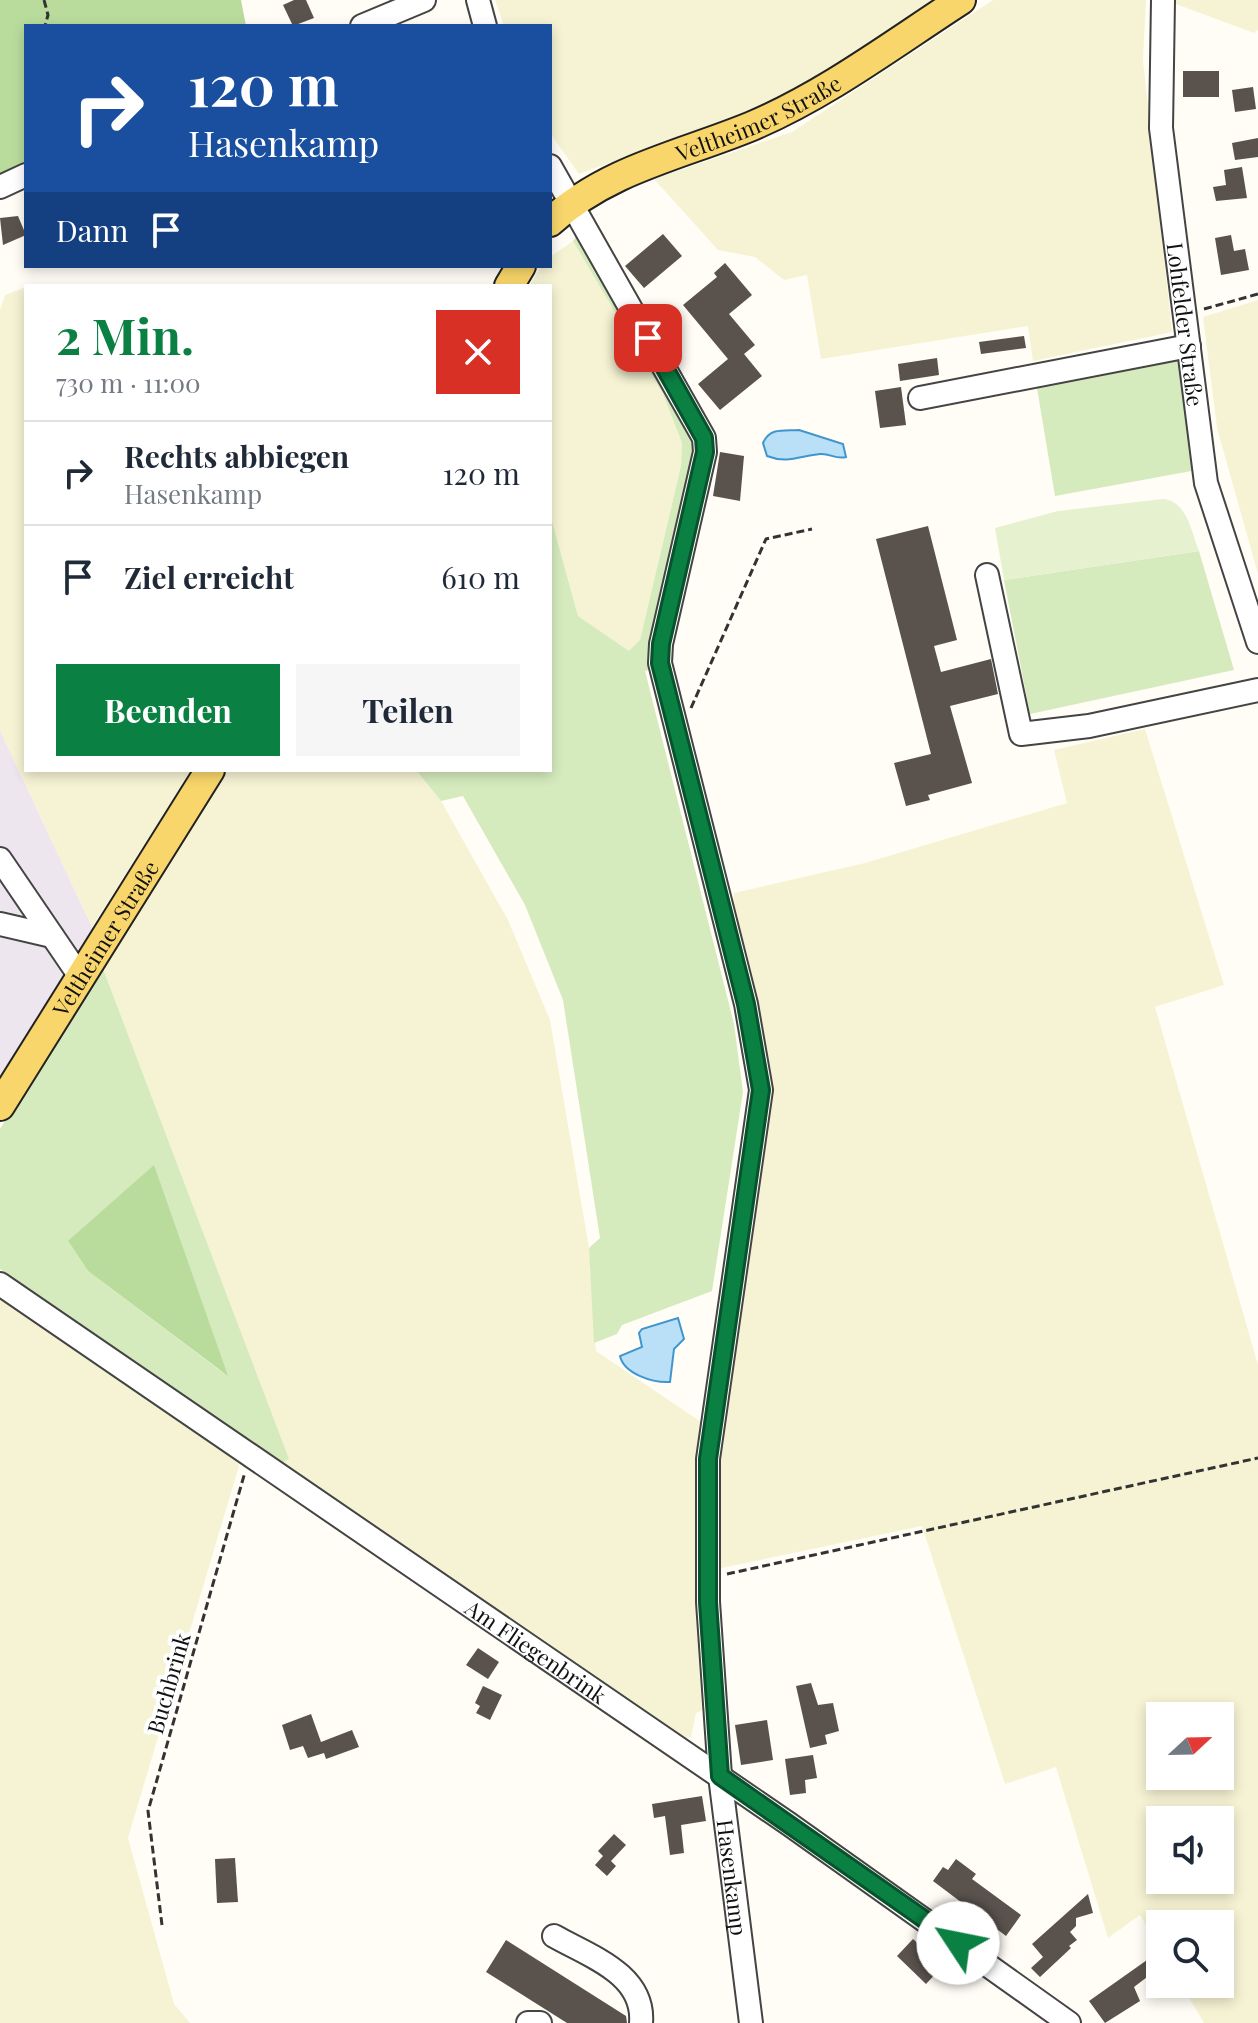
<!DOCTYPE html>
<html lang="de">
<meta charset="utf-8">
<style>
body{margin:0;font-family:"Playfair Display",serif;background:#f6f6f7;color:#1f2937;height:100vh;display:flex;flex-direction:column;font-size:30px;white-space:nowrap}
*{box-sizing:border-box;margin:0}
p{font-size:26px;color:#747a83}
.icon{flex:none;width:44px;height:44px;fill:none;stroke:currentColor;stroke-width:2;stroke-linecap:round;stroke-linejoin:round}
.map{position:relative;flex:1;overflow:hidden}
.drawer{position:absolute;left:24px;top:284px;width:528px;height:488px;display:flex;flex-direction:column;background:#fff;border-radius:0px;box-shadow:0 4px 12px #0003}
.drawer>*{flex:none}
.top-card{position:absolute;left:24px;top:24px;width:528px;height:244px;border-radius:0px;box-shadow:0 4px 12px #0003;background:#1a4fa0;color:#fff;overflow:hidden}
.needle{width:52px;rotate:68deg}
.fabs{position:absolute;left:1146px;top:1702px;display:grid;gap:16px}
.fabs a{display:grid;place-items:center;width:88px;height:88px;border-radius:0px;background:#fff;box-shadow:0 4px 12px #0003;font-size:40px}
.pin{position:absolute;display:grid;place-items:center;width:68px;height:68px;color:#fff;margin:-34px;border-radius:16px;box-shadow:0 4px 12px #0006}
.me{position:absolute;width:88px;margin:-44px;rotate:304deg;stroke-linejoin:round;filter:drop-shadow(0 0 6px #0008)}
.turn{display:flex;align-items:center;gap:28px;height:168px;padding:0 32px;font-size:36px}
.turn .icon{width:104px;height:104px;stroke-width:2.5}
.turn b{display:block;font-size:56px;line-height:68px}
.then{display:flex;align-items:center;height:76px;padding:0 32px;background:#0003;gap:16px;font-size:30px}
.round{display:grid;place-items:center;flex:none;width:84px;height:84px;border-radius:0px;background:#f6f6f7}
.summary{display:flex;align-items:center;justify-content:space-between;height:136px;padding:0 32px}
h1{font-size:48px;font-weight:700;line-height:60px;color:#0b8043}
.action{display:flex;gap:16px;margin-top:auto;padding:16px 32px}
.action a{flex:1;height:92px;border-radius:0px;background:#0b8043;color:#fff;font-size:32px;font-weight:700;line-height:92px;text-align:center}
.action a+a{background:#f6f6f7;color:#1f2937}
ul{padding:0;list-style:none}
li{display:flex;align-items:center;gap:24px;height:104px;padding:0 32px;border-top:2px solid #e0e1e3}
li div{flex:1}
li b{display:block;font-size:30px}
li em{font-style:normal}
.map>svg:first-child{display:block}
.industrial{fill:#eee6ef}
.farmland{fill:#f6f3d4;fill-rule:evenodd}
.green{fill:#d5ebbd;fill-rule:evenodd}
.forest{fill:#b9dc9c}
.pitch{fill:#e6f2cf}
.water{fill:#b9e0f7;stroke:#3f96cf;stroke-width:2}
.building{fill:#5a524d}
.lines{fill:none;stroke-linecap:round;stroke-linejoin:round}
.minor-casing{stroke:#444;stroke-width:26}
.major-casing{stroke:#222;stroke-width:32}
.path{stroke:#333;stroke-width:3;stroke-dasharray:8 4;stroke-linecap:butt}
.minor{stroke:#fff;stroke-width:22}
.major{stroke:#f9d66b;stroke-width:28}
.route-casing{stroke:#07532c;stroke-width:20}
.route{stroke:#0b8043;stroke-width:14}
.labels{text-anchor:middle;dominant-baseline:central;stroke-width:8;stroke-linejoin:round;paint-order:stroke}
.street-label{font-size:22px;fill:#111;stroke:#fff}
</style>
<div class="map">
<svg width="1258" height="2023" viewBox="0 0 1258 2023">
<rect width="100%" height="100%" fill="#fffdf5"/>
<!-- industrial -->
<path class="industrial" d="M0 730 92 927 107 945 0 1090Z"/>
<!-- farmland -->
<g class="farmland">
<path d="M495 0H943L805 84 733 117 579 174 550 133V26H504Z"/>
<path d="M993 0H1146L1143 60 1172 332 1033 361 1028 326 821 359 807 275 784 280 755 257 718 250 654 179 792 132Z"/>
<path d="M1176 0H1258V30L1254 33 1176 4Z"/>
<path d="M573 241 663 394 682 443 681 466 640 640 630 652 578 616 550 514V286H529L542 266H550V257Z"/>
<path d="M26 287V770H191L92 927 0 730V310L5 295Z"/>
<path d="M1258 300V574L1217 428 1203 317Z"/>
<path d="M1145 729 1224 985 1155 1007 1258 1365V2023H1204L1181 1984H1220V1924H1160V1949L1140 1915 1108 1938 1056 1767 1005 1784 922 1526 717 1569 718 1435 763 1164 767 1106 733 911 734 893 865 863 1067 803 1054 750ZM1160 1716H1220V1776H1160ZM1160 1820H1220V1880H1160Z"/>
<path d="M225 770H416L441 801 508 920 550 1020 589 1248 596 1351 707 1426 709 1707 696 1713 691 1737 681 1739 280 1464 288 1458 102 966Z"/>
<path d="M0 1295 102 1370 137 1388 234 1456 239 1466 128 1838 174 2004 190 2023H0Z"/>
</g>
<!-- green -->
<g class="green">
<path d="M579 232 698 440 656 668 645 671 734 1024 743 1092 712 1291 622 1325 617 1334 594 1343 589 1248 600 1238 563 1000 525 905 463 796 441 801 416 770H550V514L578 616 629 651 640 640 681 466 682 443 663 394 573 241Z"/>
<path d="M1181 355 1197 470 1055 496 1036 382Z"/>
<path d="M1199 551 1234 670 1030 714 1004 580Z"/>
<path d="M102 966 289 1459 280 1464 0 1269V1129ZM68 1241 226 1375 88 1271Z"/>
</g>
<!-- forest -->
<g class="forest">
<path d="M0 0H241L246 26H26V170L0 181Z"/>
<path d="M154 1165 228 1376 88 1271 68 1241Z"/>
</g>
<!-- pitch -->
<path class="pitch" d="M1163 499C1187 501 1191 531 1199 551L1004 580 995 528 1058 511Z"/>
<!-- water -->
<g class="water">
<path d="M799 430 843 444 846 457C836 460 830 453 820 454 800 456 787 464 767 456L763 443C770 427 784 431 799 430Z"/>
<path d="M678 1318 684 1339 674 1349 670 1382C653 1383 624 1374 620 1356L642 1347 639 1333 642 1329Z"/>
</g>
<!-- building -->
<g class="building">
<path d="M294 0H306L314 18 293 26 283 5Z"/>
<rect x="1183" y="71" width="36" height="26"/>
<path d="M1253 87 1256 109 1235 112 1232 90Z"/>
<path d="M1258 138V157L1235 160 1232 143Z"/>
<path d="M1242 167 1247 198 1216 201 1213 187 1226 185 1224 170Z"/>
<path d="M18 216 26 235 3 245 0 218Z"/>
<path d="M663 234 682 256 644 288 625 266Z"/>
<path d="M1231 235 1234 251 1245 249 1249 270 1221 275 1215 238Z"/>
<path d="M725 263 752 295 729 314 755 345 744 354 762 376 720 410 698 384 728 359 683 305 717 277 714 273Z"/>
<path d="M1024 336 1026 348 981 354 979 342Z"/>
<path d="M937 358 939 375 900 381 898 364Z"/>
<path d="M901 387 906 425 880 428 875 391Z"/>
<path d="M720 452 744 456 740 501 713 496Z"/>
<path d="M928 526 957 640 934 646 941 672 991 659 998 694 950 706 972 783 928 795 930 800 906 806 894 763 931 754 876 539Z"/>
<path d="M478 1648 499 1662 488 1679 466 1665Z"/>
<path d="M811 1683 818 1705 833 1703 839 1731 825 1735 827 1744 810 1748 796 1686Z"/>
<path d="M483 1686 502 1695 490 1720 476 1713 480 1706 475 1703Z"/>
<path d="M311 1714 321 1742 352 1730 359 1747 326 1759 324 1753 308 1758 303 1746 290 1750 282 1725Z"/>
<path d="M767 1720 773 1760 741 1765 735 1725Z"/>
<path d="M813 1755 817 1778 805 1780 806 1793 790 1795 785 1759Z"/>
<path d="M702 1796 706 1821 681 1825 684 1853 670 1855 665 1816 654 1818 652 1804Z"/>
<path d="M614 1834 626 1845 611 1861 616 1866 607 1876 595 1865 603 1856 598 1851Z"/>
<path d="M235 1858 238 1902 217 1903 215 1859Z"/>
<path d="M956 1859 976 1874 972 1879 1021 1915 1006 1936 933 1881 943 1867 948 1870Z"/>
<path d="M1088 1894 1093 1913 1076 1918V1926L1070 1932 1077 1940 1069 1946 1071 1948 1040 1977 1031 1968 1043 1957 1032 1944Z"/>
<path d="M913 1939 936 1960 934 1963 940 1969 926 1984 897 1956Z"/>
<path d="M506 1940 626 2016 627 2023H567L486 1972Z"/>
<path d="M1147 1960 1155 1971 1134 1987 1140 2001 1105 2023 1089 2001Z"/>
</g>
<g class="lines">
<defs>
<g id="minor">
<path d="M478 0 485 26"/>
<path id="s1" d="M1163 0 1161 128 1206 483 1258 642"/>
<path d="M362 26 424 0"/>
<path id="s2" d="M550 166 704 438 705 452 661 644 660 663 746 1004 761 1090 708 1459V1602L720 1776 751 2023"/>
<path d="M0 187 26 175"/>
<path d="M920 398 1189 346"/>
<path d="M987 575 1021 734 1089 726 1258 690"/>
<path d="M0 859 81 978"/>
<path d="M0 924 52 936"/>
<path id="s3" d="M0 1284 789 1824 1069 2023"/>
<path d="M554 1936C589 1956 645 1974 641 2023"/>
<path d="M528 2023H540"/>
</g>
<g id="major">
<path id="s4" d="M550 222C607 169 682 155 752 126 827 94 893 44 961 0"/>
<path d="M509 286 521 266"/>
<path id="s5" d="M0 1106 210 770"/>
</g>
</defs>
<!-- minor casing -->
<use href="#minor" class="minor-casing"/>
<!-- major casing -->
<use href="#major" class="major-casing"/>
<!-- path -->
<g class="path">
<path d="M44 0 48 15 45 26"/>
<path d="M1204 309 1258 294"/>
<path d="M691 708 766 539 812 529"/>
<path d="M727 1574 1258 1458"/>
<path d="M162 1925 148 1811 245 1472"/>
</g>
<!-- minor -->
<use href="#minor" class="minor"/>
<!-- major -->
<use href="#major" class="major"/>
</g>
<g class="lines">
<defs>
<path id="route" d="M648 338 704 438 705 452 661 644 660 663 746 1004 761 1090 708 1459V1602L720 1776 958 1943"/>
</defs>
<!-- route casing -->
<use href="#route" class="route-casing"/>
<!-- route -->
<use href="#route" class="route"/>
</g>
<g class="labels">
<!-- street labels -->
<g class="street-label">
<text stroke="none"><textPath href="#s4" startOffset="234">Veltheimer Straße</textPath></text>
<text stroke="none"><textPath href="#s1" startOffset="326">Lohfelder Straße</textPath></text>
<text stroke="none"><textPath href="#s5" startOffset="198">Veltheimer Straße</textPath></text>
<text stroke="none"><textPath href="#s3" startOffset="650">Am Fliegenbrink</textPath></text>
<text transform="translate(168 1683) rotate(-74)">Buchbrink</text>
<text stroke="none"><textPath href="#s2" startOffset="1774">Hasenkamp</textPath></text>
</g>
</g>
</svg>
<div class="fabs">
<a><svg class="needle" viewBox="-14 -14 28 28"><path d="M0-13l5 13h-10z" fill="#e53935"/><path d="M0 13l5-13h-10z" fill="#747a83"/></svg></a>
<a><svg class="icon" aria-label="sound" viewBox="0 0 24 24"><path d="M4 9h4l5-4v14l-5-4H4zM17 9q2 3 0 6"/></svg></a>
<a><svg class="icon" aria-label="search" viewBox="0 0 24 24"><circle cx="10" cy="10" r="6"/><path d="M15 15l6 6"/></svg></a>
</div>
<div class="pin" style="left:648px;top:338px;background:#d93025"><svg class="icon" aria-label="arrive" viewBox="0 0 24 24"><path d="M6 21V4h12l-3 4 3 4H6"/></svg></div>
<svg class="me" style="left:958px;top:1943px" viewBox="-20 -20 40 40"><circle r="19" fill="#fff"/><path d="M0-13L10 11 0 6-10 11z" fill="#0b8043"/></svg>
<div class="top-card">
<div class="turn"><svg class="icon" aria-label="right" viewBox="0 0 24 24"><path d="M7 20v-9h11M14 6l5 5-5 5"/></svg><div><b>120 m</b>Hasenkamp</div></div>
<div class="then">Dann<svg class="icon" aria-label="arrive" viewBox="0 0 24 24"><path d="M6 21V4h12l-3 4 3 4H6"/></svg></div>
</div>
<section class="drawer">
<div class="summary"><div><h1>2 Min.</h1><p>730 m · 11:00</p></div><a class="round" style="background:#d93025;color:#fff"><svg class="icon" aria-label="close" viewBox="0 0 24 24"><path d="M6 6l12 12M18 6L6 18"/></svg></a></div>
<ul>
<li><svg class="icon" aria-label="right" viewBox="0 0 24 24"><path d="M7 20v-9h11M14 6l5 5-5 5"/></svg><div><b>Rechts abbiegen</b><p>Hasenkamp</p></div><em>120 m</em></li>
<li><svg class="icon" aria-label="arrive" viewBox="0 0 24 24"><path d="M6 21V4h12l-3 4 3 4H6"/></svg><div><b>Ziel erreicht</b></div><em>610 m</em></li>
</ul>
<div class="action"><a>Beenden</a><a>Teilen</a></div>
</section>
</div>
